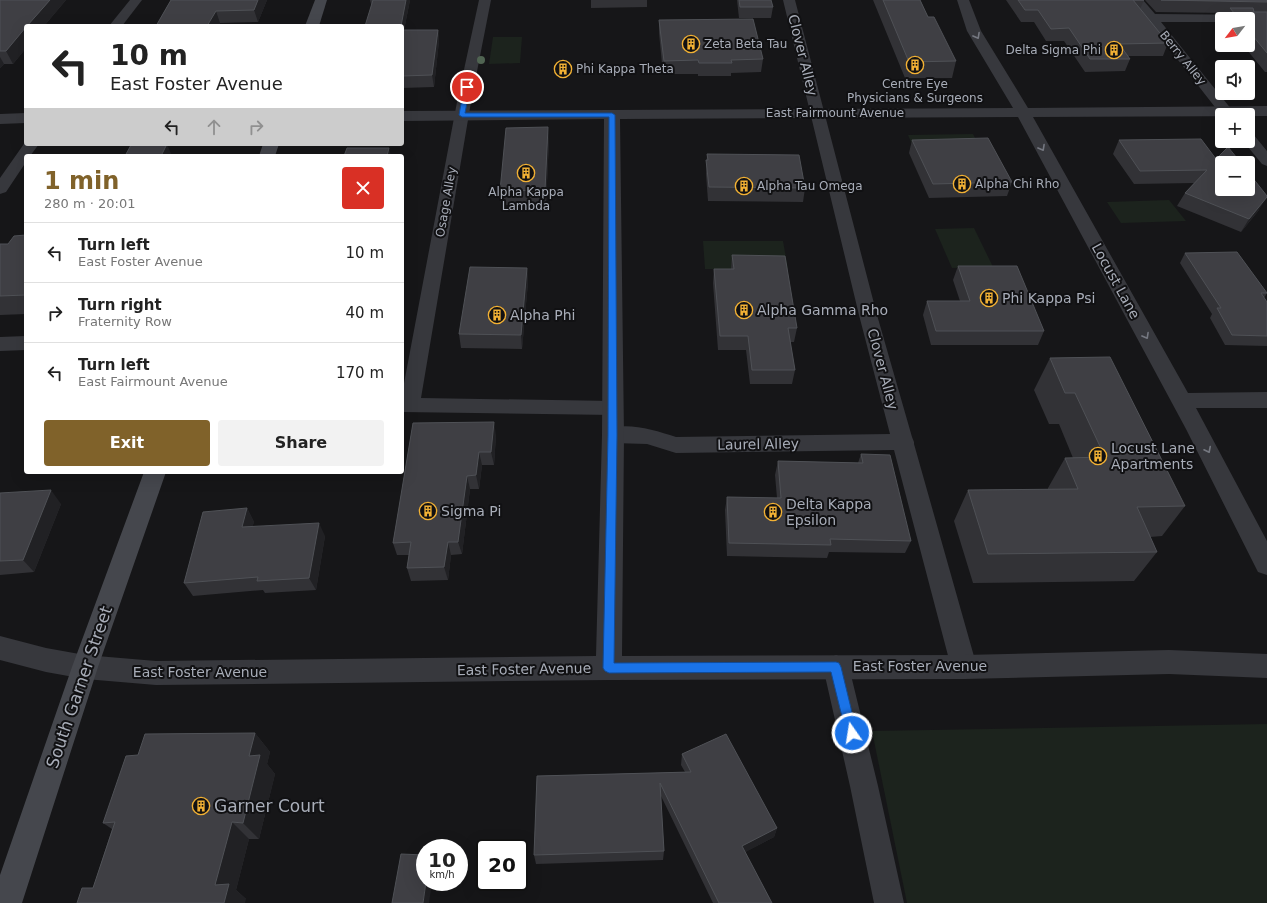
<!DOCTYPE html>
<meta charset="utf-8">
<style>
body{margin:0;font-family:"DejaVu Sans",sans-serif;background:#f2f2f2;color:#222;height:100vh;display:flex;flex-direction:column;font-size:15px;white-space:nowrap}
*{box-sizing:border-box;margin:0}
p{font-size:13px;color:#767676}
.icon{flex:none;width:22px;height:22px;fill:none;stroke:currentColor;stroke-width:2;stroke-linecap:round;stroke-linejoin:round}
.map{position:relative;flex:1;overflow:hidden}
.details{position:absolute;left:24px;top:154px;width:380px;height:320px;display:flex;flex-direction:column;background:#fff;border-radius:4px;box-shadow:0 4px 16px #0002}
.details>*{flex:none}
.top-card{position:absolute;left:24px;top:24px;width:380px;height:122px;border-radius:4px;box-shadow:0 4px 16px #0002;background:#fff;color:#222;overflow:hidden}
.needle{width:26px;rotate:239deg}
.controls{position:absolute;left:1215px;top:12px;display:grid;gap:8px}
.controls a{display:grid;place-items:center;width:40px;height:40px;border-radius:4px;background:#fff;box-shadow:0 4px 16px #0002;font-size:20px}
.speed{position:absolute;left:416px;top:839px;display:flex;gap:8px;font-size:20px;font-weight:700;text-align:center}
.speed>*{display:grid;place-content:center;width:52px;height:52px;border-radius:50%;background:#fff;box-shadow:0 4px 16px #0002;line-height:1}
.speed small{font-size:10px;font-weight:400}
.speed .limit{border:2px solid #111;border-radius:6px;background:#fff;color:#111}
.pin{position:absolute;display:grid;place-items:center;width:34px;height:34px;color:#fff;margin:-17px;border:2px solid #fff;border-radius:50%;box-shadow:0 1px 4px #0007}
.me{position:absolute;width:44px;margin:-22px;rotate:347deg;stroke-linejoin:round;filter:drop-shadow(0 0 3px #0008)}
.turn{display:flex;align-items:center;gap:14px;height:84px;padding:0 20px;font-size:18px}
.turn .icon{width:52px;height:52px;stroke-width:2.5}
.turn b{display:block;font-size:28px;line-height:34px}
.lanes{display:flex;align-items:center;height:38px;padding:0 20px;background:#0003;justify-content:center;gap:20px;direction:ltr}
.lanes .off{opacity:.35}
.round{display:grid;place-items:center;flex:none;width:42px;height:42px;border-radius:4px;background:#f2f2f2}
.head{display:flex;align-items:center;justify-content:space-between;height:68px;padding:0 20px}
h1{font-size:24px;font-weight:700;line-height:30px;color:#80622a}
.cta{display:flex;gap:8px;margin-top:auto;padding:8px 20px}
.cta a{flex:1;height:46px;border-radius:4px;background:#80622a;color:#fff;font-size:16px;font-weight:700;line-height:46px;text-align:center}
.cta a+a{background:#f2f2f2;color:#222}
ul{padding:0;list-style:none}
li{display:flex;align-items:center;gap:12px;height:60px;padding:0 20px;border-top:1px solid #e0e0e0}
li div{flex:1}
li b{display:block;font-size:15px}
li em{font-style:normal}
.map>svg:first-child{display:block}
.green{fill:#1c231d}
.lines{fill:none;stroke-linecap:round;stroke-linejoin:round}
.lane{fill:#37383d;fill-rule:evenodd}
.street{fill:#37383d;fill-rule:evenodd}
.secondary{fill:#45474d;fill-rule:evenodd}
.tree{fill:#506452}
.wall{fill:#323236}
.shaded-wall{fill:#212124}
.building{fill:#3f3f44;stroke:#4f5156}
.oneway{stroke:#757881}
.route{fill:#1a73e8;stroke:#114b97}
.labels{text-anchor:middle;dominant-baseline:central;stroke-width:4;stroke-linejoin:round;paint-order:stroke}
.far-poi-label{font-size:12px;fill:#a8adb8;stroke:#111113;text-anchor:start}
.far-street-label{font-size:12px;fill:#a8adb8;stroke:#111113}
.street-label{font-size:14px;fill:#a8adb8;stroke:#111113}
.poi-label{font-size:14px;fill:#a8adb8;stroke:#111113;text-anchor:start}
.near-street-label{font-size:17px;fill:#a8adb8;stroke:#111113}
.near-poi-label{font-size:17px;fill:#a8adb8;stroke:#111113;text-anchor:start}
</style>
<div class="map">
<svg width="1267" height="903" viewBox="0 0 1267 903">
<rect width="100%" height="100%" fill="#161618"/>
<!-- green -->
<g class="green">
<path d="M493 37H522L520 63 489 64Z"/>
<path d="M973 134 981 150 915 151 908 135Z"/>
<path d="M1169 200 1186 221 1121 223 1107 202Z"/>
<path d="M974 228 993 267 952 268 935 229Z"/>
<path d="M703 241H783L788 269H705Z"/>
<path d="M1267 724V903H907L872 731Z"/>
</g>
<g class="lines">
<!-- lane -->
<g class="lane">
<path d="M130 0H142L122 26H109Z"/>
<path d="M479 0H491L471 102 421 398 613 401 620 403 623 408 620 413 613 415 402 412V394L457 102Z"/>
<path d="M783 0H795L877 315 912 437 914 442V444L977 667 973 675 964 679 955 675 951 667 894 450 676 453 647 444 613 443 606 441 603 435 606 429C629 422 654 430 676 437L890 434 859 315Z"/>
<path d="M1131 0H1143L1155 14 1267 15V23H1248V19H1222V22H1161L1236 115 1222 116Z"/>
<path d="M1248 133 1253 134 1267 151V166L1262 164 1243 141H1248Z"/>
<path d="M26 141V144H39L30 156H26V162L6 192 0 194V178Z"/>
<path d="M26 336V350L0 351V337Z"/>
<path d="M836 655 845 659 849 667 878 786 904 903H874L850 786 823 667 827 659Z"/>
</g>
<!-- street -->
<g class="street">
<path d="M957 0H969L981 31 1028 108 1267 106V116L1033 117 1188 393 1267 392V408H1196L1267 541V575L1258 572 1186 429 1018 117 620 119 624 435 622 656 964 655 1169 650 1267 654V678L1169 674 964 679 609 680 156 685 85 679 46 672 0 660V636L46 648 85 655 156 661 596 656 602 435 604 119 402 121V111L1013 108 967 31Z"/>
<path d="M26 113V123L0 124V114Z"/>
</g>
<!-- secondary -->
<g class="secondary">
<path d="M315 0H327L319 26H305Z"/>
<path d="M263 144H279L275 156H259Z"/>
<path d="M144 472H166L98 667 22 903H0V875L72 667Z"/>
</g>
</g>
<!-- trees -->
<circle class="tree" cx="481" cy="60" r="4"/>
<!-- wall -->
<g class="wall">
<path d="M0 0H66L44 26H26V48L13 64H4L0 68Z"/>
<path d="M171 0H267L258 22 220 23 219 26H156Z"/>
<path d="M370 0H410L404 30H438L439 41 434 87 402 88V26L371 4Z"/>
<path d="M591 0H647V7L591 8Z"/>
<path d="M737 0H771L773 7 771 18H739Z"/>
<path d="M873 0H920L928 17 956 61 952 78H905Z"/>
<path d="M1006 0H1144L1140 9 1168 43 1163 56H1128L1130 59 1125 71 1085 72 1064 41H1046L1034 22H1021Z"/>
<path d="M1145 0H1267V72H1265L1243 45H1248V19H1224L1227 13 1156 12Z"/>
<path d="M659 20 763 59 761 72 731 73V76H698V74H663L659 33Z"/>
<path d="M549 140 546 204 501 205 500 191Z"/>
<path d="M912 140 1012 182 1007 196 929 198 909 153Z"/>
<path d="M1119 140 1216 159 1259 210 1241 232 1177 206 1185 193 1194 183 1134 184 1113 154Z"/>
<path d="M707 154 805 188 803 202 708 201 706 174Z"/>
<path d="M26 235V314L0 315V244H8Z"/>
<path d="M1185 253 1267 293 1264 298 1267 302V346L1225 345 1210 318 1212 314 1180 263Z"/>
<path d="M732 255 797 328 794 342H790L795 370 792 384H750L746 350H718L713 283 714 269H731Z"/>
<path d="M958 266 1044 331 1038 345H931L923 315 927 301H960L953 280Z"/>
<path d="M527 268 528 282 522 349 461 348 459 334Z"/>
<path d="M1050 358 1185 506 1162 536 1150 537 1157 552 1134 581 973 583 954 521 968 490 1048 489V488L1065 458H1073L1059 424H1049L1034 390Z"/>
<path d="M413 423 496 435 494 465H482L479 489H470L462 554 451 555 448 580 411 581 407 568 409 555H397L393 543Z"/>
<path d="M861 454 911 541 905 553 829 552 827 558 727 556 725 510 727 497 777 498 775 475 778 461 858 463Z"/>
<path d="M0 493 61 504 34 572 0 575Z"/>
<path d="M247 508 254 522 252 527 325 536 316 590 265 593 263 590 193 596 184 583Z"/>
<path d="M255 733 270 752 267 764 275 774 259 839H249L236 890 246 899 93 888 112 829 103 823 138 755Z"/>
<path d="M682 754 777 828 774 837 745 852 772 903H713L661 796 664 851 663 860 536 864 534 855 537 776 685 772 681 765Z"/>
</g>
<!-- shaded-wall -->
<g class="shaded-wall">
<path d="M50 0H66L44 26H27Z"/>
<path d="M258 0H267L258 22 254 10Z"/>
<path d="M406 0H410L402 41V26H401Z"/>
<path d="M216 11 220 23 219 26H207Z"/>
<path d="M26 27V48L13 64 6 51Z"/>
<path d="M438 30 439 41 434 87 432 75Z"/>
<path d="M0 57 4 64 0 68Z"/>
<path d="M548 127 549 140 546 204 545 190Z"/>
<path d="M167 144 172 156H161Z"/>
<path d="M389 148 391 156H387Z"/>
<path d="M1267 197 1259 210 1241 232 1249 219Z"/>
<path d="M527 268 528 282 522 349 521 335Z"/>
<path d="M494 422 496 435 494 465 491 452Z"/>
<path d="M479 452 482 465 479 489 476 475Z"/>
<path d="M467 476 470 489 462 554 458 542Z"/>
<path d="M51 490 61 504 34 572 23 560Z"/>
<path d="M247 508 254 522 249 540 242 527Z"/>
<path d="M319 523 325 536 316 590 309 578Z"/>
<path d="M448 542 451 555 448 580 444 567Z"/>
<path d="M255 733 270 752 267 764 275 774 259 839 243 823 249 756Z"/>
<path d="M232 822 249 839 236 890 246 899 245 903H224L215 885Z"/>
<path d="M777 828 774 837 740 855 742 846Z"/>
<path d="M426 882H432L429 903H423Z"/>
</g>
<!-- building -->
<g class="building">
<path d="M0 0H50L27 26H26V27L6 51H0Z"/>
<path d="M171 0H258L254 10 216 11 207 26H156Z"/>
<path d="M373 0H406L401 26H365Z"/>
<path d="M739 0H771L773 7H740Z"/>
<path d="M883 0H920L928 17H934L956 61 909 62Z"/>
<path d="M1018 0H1144H1133L1168 43 1119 44 1130 59H1090L1069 28 1051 29 1038 10H1025Z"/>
<path d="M1161 0H1267V2Z"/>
<path d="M1230 8H1253L1254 12H1267V53L1248 30V19H1239Z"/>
<path d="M753 19 763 59 731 60 732 63H699L698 60 664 61 659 20Z"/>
<path d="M402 30H438L432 75 402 76Z"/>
<path d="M548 127 545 190 500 191 506 128Z"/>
<path d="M988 138 1012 182 933 184 912 140Z"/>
<path d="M1201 139 1216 159 1228 147 1241 163H1222V189H1248V172L1267 196V197L1249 219 1185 193 1207 170 1140 171 1119 140Z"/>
<path d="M167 144 161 156H125L131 145Z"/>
<path d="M347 148H389L387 156H344Z"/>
<path d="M707 154 799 155 805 188 709 187 706 160H708Z"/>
<path d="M26 235V295L0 296V244H8L14 236Z"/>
<path d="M1237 252 1267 293H1261L1267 302V336L1232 335 1217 308H1221L1185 253Z"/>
<path d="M732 255 785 256 797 328H788L795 370H752L748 336H720L714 269H734Z"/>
<path d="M958 266H1017L1044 331H936L927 301H970Z"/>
<path d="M470 267 527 268 521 335 459 334Z"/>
<path d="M1110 357 1185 506 1137 507 1157 552 988 554 968 490 1078 489 1065 458 1105 457 1075 393H1065L1050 358Z"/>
<path d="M494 422 491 452H479L476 475 467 476 458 542H448L444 567 407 568 411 542 393 543 413 423Z"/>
<path d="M861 454 890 455 911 541 830 539 831 545 729 543 727 497 781 498 778 461 863 463Z"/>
<path d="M51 490 23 560 0 561V493Z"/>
<path d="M247 508 242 527 319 523 309 578 257 581 258 577 184 583 203 512Z"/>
<path d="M255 733 249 756 260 755 243 823 232 822 215 885 229 884 224 903H77L82 888H93L115 822 103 823 126 756 138 755 145 734Z"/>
<path d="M726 734 777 828 742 846 772 903H719L660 783 664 851 534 855 537 776 691 772 682 754Z"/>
<path d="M401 854 425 855V882H426L423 903H392Z"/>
</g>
<!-- one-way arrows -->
<defs><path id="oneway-chevron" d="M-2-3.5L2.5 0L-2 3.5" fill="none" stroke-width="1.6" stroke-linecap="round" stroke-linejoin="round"/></defs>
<g class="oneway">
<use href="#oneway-chevron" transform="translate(977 36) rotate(61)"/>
<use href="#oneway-chevron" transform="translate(1042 148) rotate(61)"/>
<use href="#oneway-chevron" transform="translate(1146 336) rotate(61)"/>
<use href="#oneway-chevron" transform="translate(1208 450) rotate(63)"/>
</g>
<!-- route -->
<path class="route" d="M467 85 470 87 465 113H612L615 115 617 435 614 663 836 662 839 663 841 667 857 733 856 737 852 739 848 737 846 733 831 672 609 673 605 671 603 668 608 435 609 117H462L459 115 464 87Z"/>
<!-- icons -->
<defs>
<symbol id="building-ring" viewBox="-11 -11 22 22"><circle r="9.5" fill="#111113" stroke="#f2b134" stroke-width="1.5"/><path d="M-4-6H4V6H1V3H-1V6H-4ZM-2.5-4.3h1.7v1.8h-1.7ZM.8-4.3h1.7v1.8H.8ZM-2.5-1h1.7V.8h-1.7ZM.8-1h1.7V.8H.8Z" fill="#f2b134"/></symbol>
</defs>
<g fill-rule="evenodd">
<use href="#building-ring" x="681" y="34" width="20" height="20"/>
<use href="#building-ring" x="1104" y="40" width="20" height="20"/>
<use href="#building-ring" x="905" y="55" width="20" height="20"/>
<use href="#building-ring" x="553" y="59" width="20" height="20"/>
<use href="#building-ring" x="516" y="163" width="20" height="20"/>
<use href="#building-ring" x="952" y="174" width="20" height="20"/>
<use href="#building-ring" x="734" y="176" width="20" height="20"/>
<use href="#building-ring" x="979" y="288" width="20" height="20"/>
<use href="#building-ring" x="734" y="300" width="20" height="20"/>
<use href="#building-ring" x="487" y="305" width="20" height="20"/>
<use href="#building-ring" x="1088" y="446" width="20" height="20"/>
<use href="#building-ring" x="418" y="501" width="20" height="20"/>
<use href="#building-ring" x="763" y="502" width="20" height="20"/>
<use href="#building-ring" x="191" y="796" width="20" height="20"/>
</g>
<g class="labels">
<!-- far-poi labels -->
<g class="far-poi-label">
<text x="704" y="44">Zeta Beta Tau</text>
<text x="1101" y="50" text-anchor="end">Delta Sigma Phi</text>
<text x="576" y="69">Phi Kappa Theta</text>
<text x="915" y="84" text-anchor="middle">Centre Eye<tspan x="915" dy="14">Physicians &amp; Surgeons</tspan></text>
<text x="975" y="184">Alpha Chi Rho</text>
<text x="757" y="186">Alpha Tau Omega</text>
<text x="526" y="192" text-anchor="middle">Alpha Kappa<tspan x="526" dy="14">Lambda</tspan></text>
</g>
<!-- far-street labels -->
<g class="far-street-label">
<text transform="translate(1183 58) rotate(51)">Berry Alley</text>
<text x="835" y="113">East Fairmount Avenue</text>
<text transform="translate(446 202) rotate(-80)">Osage Alley</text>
</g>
<!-- street labels -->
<g class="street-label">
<text transform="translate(803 55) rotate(76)">Clover Alley</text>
<text transform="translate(1116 281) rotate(61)">Locust Lane</text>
<text transform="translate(883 369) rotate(75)">Clover Alley</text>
<text transform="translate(758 444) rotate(-1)">Laurel Alley</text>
<text x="920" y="666">East Foster Avenue</text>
<text transform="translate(524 669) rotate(-1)">East Foster Avenue</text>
<text x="200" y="672">East Foster Avenue</text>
</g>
<!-- poi labels -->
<g class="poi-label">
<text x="1002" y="298">Phi Kappa Psi</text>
<text x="757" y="310">Alpha Gamma Rho</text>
<text x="510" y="315">Alpha Phi</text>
<text x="1111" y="448">Locust Lane<tspan x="1111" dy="16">Apartments</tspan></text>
<text x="786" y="504">Delta Kappa<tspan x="786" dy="16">Epsilon</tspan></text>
<text x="441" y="511">Sigma Pi</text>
</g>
<!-- near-street labels -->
<g class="near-street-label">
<text transform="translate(79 687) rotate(-71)">South Garner Street</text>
</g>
<!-- near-poi labels -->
<g class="near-poi-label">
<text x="214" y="806">Garner Court</text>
</g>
</g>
</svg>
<div class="controls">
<a><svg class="needle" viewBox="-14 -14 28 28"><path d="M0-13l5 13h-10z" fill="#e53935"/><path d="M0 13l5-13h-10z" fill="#767676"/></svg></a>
<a><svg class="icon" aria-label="sound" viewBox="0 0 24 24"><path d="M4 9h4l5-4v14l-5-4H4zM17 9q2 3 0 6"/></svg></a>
<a>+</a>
<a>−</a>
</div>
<div class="speed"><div>10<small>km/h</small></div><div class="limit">20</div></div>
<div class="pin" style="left:467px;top:87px;background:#d93025"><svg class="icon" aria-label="arrive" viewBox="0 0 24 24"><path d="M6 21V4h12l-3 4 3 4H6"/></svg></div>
<svg class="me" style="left:852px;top:733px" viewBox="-20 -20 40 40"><circle r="17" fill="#1a73e8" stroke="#fff" stroke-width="3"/><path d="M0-11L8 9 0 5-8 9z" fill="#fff"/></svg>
<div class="top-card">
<div class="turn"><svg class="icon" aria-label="left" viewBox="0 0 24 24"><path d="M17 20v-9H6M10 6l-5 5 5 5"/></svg><div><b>10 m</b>East Foster Avenue</div></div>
<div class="lanes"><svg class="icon" aria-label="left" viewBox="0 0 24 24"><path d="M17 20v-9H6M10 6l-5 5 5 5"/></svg><svg class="icon off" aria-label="ahead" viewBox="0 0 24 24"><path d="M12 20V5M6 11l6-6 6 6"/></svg><svg class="icon off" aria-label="right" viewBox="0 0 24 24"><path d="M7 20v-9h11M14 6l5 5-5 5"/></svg></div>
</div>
<section class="details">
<div class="head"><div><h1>1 min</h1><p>280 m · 20:01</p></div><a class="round" style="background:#d93025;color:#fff"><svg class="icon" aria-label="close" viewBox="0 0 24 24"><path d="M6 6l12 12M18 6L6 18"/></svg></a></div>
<ul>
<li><svg class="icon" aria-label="left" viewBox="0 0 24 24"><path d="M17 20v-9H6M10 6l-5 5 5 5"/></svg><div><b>Turn left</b><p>East Foster Avenue</p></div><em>10 m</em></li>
<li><svg class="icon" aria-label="right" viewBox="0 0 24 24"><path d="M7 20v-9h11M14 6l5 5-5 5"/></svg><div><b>Turn right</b><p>Fraternity Row</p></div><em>40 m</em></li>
<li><svg class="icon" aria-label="left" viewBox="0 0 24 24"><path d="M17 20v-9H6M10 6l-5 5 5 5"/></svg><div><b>Turn left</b><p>East Fairmount Avenue</p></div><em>170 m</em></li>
</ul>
<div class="cta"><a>Exit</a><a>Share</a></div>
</section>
</div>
